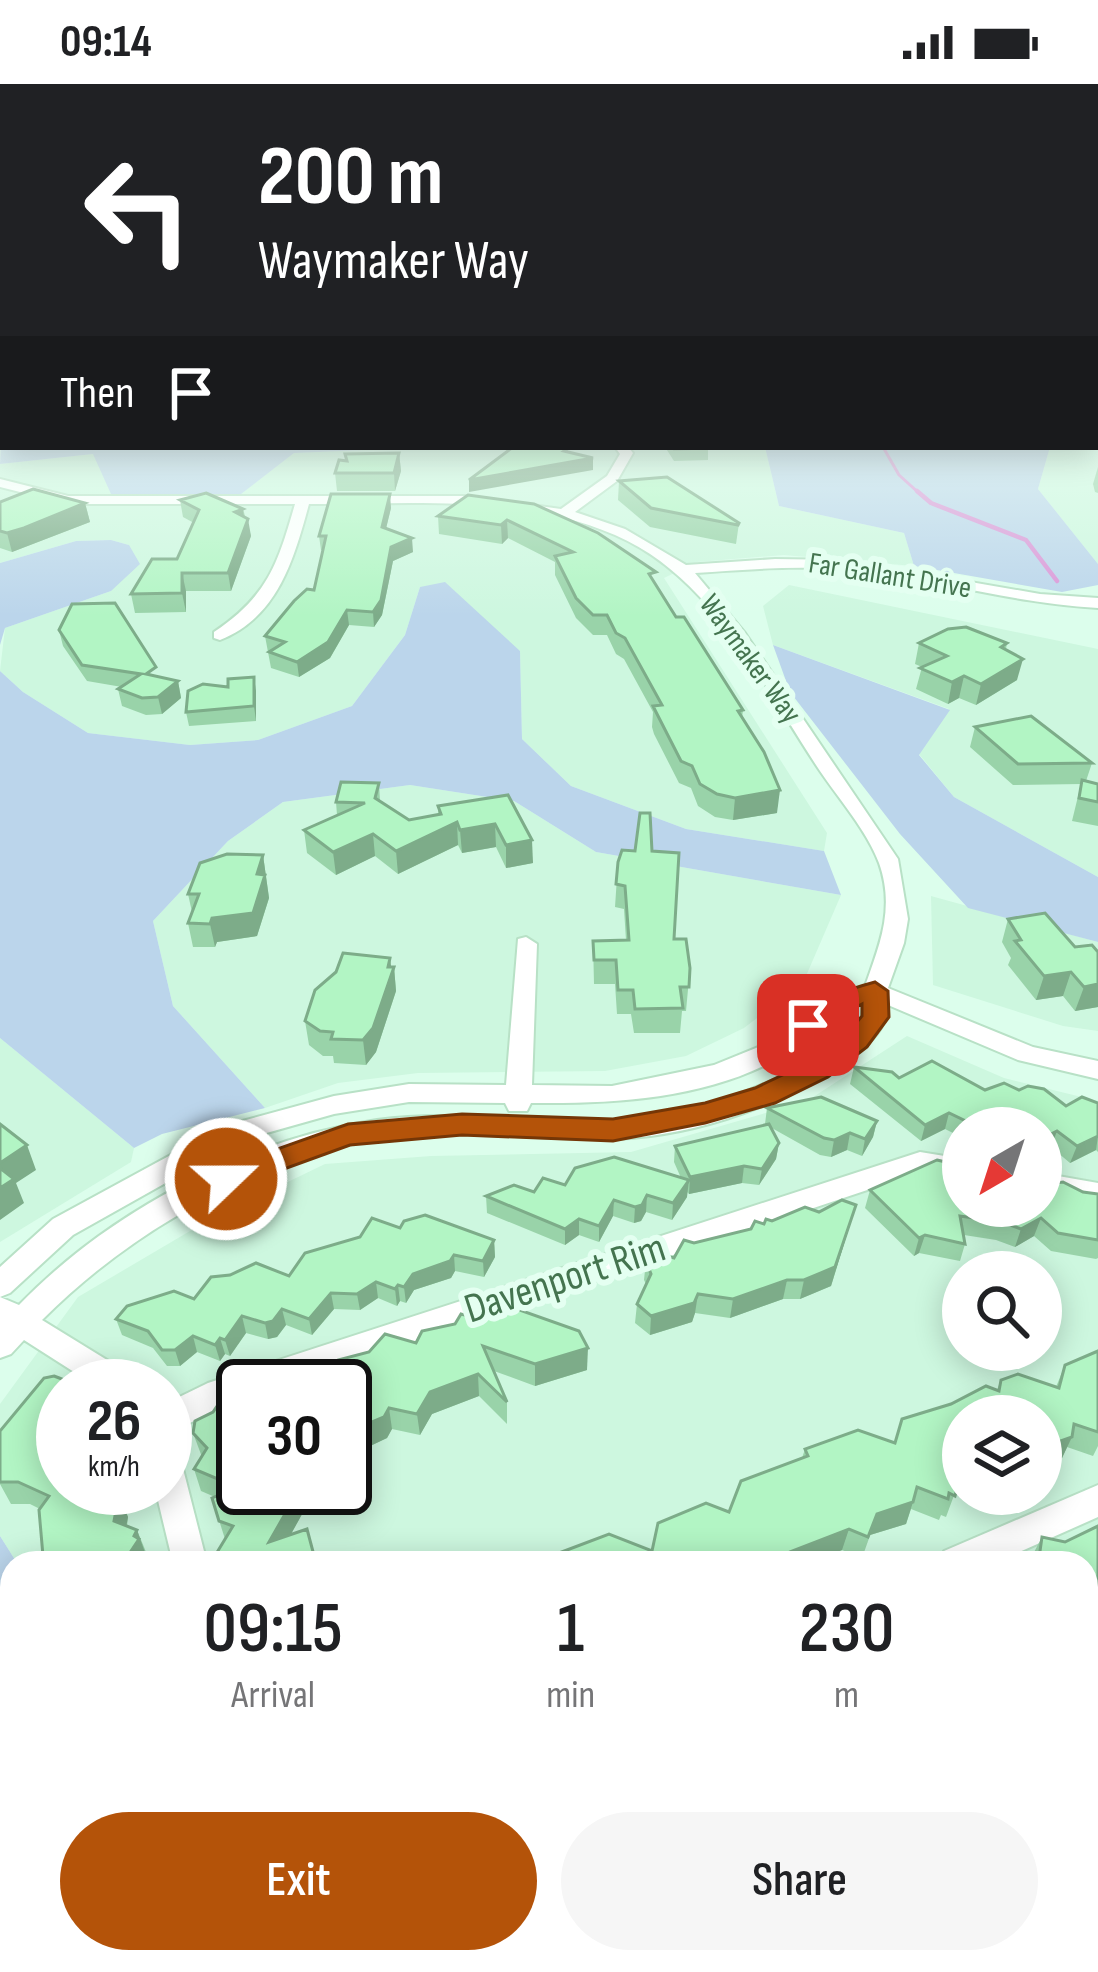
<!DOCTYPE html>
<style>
body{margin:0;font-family:"Sofia Sans Condensed",sans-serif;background:#f6f6f6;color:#202124;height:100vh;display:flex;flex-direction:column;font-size:45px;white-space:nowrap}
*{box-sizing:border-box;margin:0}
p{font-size:39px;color:#757577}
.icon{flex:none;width:66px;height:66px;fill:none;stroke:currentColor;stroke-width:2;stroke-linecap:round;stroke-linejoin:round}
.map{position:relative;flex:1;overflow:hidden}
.side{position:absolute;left:0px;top:1467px;width:1098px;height:423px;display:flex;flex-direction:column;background:#fff;border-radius:36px 36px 0 0;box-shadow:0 6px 30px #0003}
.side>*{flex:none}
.top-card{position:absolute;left:0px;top:0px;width:1098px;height:366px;box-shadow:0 6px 30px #0003;background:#202124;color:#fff;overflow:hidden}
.needle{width:78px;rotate:219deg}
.controls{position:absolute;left:942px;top:1023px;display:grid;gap:24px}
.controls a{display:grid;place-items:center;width:120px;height:120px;border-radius:50%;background:#fff;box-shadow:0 6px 30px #0003;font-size:60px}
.speed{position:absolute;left:36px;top:1275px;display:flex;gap:24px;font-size:60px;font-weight:700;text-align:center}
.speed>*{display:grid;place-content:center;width:156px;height:156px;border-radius:50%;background:#fff;box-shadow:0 6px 30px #0003;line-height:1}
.speed small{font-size:30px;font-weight:400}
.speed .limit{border:6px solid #111;border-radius:18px;background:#fff;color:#111}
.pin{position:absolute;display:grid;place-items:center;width:102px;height:102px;color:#fff;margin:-51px;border-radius:24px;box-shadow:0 6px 18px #0006}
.me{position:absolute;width:132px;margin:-66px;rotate:68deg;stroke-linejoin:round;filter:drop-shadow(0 0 9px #0008)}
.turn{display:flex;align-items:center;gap:42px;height:252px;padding:0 60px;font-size:54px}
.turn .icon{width:156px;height:156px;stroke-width:2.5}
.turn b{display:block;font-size:84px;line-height:102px}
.then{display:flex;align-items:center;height:114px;padding:0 60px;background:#0003;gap:24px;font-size:45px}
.eta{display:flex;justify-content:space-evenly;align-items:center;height:204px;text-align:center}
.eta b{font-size:72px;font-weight:600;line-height:84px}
.cta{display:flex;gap:24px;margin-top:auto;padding:24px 60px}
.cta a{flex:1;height:138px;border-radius:72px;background:#b45309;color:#fff;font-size:48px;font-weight:600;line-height:138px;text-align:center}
.cta a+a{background:#f6f6f6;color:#202124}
.status{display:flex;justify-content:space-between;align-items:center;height:84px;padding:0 60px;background:#fff;direction:ltr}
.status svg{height:33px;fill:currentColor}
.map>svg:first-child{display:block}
.residential{fill:#cdf7df;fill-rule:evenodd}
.green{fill:#bbd5eb}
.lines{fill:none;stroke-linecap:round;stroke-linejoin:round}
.stream-far1{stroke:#da96d8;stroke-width:3}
.stream{stroke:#da96d8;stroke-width:4.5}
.street-casing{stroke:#b8e1c6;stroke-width:4}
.street{fill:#fff;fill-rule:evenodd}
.wall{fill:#99d3a9}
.shaded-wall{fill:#7dac89}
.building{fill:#b2f5c4;stroke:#7dac89;stroke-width:3}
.route{fill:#b45309;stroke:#753606;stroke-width:3}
.labels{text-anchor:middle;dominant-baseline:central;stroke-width:12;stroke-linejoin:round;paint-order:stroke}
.far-street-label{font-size:30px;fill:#44744f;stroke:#e4fff1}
.near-street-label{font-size:42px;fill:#44744f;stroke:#e4fff1}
</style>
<div class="status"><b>09:14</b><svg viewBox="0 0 49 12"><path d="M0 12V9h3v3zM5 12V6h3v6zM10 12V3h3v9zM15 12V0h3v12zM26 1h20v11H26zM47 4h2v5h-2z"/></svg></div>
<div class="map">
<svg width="1098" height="1888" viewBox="0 0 1098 1888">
<rect width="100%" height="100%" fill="#dcfeec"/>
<!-- residential -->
<g class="residential">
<path d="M1098 302V480L1038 405 1050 363H1095Z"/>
<path d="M432 363H765L779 422 904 449 914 482 784 471 697 478 664 494 827 749 824 767 686 745 571 702 522 655 520 567 420 503 405 551 352 622 258 656 190 661 88 649 23 608 0 587 5 544 111 507 129 461 111 456 76 457 0 479V380L93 370 240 410 294 369Z"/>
<path d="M789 501 1098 565V793L954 713 919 670 949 625 773 561 763 522Z"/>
<path d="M410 701 514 717 596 768 841 811 803 899 744 944 686 972 605 987 418 989 338 999 265 1024 173 922 153 837 228 757 283 718Z"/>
<path d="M931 812 1098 858V947L1063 942 933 901Z"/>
<path d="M907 952 1004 994 1098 1017V1644L1086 1650V1479H17L0 1452V1320L78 1213 207 1137 325 1080 431 1072 631 1068 807 1017ZM963 1044H1041V1122H963ZM963 1188H1041V1266H963ZM63 1302H165V1404H63ZM243 1302H345V1404H243ZM963 1332H1041V1410H963Z"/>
<path d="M0 954 134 1064 131 1078 0 1158Z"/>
<path d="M14 1878H617L596 1888H13Z"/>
</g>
<!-- green -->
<g class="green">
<path d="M3 316V363H432L294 369 241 410H111L93 370 0 380Z"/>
<path d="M765 363H1050L1038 405 1098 480V501L1062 508 914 482 904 449 779 422Z"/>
<path d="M111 456 129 461 140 480 111 507 5 544 0 561V479L76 457Z"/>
<path d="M445 498 520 567 522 655 571 702 686 745 824 767 841 811 596 768 514 717 410 701 283 718 228 757 153 837 173 922 265 1024 162 1050 134 1064 0 954V587L23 608 88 649 190 661 258 656 352 622 405 551 420 503Z"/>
<path d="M773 561 950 626 919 671 954 713 1098 793V858L968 824 900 750 790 608Z"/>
<path d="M0 1452 17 1479H12L13 1888H0Z"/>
<path d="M1098 1644V1888H596L617 1878H1086V1650Z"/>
</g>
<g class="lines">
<!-- stream-far1 -->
<path class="stream-far1" d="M883 363 899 391 920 410"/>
<!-- stream -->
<path class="stream" d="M917 407 931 419 1026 456 1057 497"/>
<defs>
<g id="street">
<path d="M615 363H628L633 369 617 397 575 428 625 445 686 481 775 475 844 476 1040 510 1098 514V524C1020 520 947 498 870 488 812 480 753 485 695 489L745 549 898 775 908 835 904 859 888 904 1033 963 1098 977V995L1018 976 888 921C887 950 860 967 838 982 773 1026 683 1055 604 1055 516 1056 427 1039 340 1063 228 1093 124 1154 42 1236L133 1292 138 1302H96L24 1256 11 1270 0 1274V1213L19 1221C110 1127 246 1055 377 1036 462 1024 547 1043 631 1035 680 1031 727 1016 771 997 803 983 838 964 861 937L864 918C834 928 814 954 786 970 711 1015 616 1020 531 1019L527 1027H509L505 1019 409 1018 334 1030 242 1056 73 1151 10 1209 0 1213V1183L53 1135 224 1042 334 1012 409 1000 506 1001 518 855 526 853 537 860 532 1001 612 1002 714 981 768 959 832 913 865 902C880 860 895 824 879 779 867 747 839 715 820 687 763 602 713 493 615 451 520 410 410 420 309 420 294 475 278 533 220 556L214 554V548C268 512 278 479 295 420H68L0 403V395L68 412H466L561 425 607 392 620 370Z"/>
<path d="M920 1068 963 1075V1095L921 1088 282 1302H243V1315L183 1342 176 1358 165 1362 177 1367 181 1377 207 1479H173L155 1404H165V1320L208 1299Z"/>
<path d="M1041 1089 1098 1099V1119L1041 1109Z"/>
<path d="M1098 1401V1433L995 1479H939L944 1467Z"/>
</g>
</defs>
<!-- street casing -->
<use href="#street" class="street-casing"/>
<!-- street -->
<use href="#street" class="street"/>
</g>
<!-- wall -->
<g class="wall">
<path d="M665 363H708V376L674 377Z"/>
<path d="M399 369 401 387 395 407H337L335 389 346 377 345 370Z"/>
<path d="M1098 383V409L1095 408 1093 400Z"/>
<path d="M619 397 739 439 736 460 650 443 618 416Z"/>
<path d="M468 411 656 501 676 533 743 626 742 634 777 729 733 736 715 733 698 722 691 704 679 699 654 650 652 643 653 628 624 575 616 570 607 551H593L576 534 555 491V478L508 454 502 460 439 450 438 432Z"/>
<path d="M180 416 243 425 251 452 231 507H186V528L135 529 131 510 177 475 194 439 183 433Z"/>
<path d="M0 418 85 419 90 438 12 468 0 464Z"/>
<path d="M391 424 386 444 413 468 393 477 382 531 374 543 349 541 330 574 299 593 271 584 265 552 314 506 323 466H321L319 452Z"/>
<path d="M59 546 158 593 178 597 181 614 162 630 146 631 122 622 118 605 122 603 87 597 63 562Z"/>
<path d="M919 559H1007L1006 565 1017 596 976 621 959 614 948 620 916 605 922 583 915 580Z"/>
<path d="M256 607V637L189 642 186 628Z"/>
<path d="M975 643 1092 679 1086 697 1098 700V742L1072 737 1081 700 1013 701 970 663Z"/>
<path d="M379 699 380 717 409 736 438 731V722L508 711 533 779 506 784 496 763 462 769 458 761 398 790 375 772 336 791 307 769 304 746 337 731 336 718Z"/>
<path d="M652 767 674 855 690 884 686 927H682L680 949H634L631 930H617L615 900H594L593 857 626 856 624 825 615 823 618 778Z"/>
<path d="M263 771 269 814 257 852 217 858 215 863H193L188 839 192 828 188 810Z"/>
<path d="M1008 835 1075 863 1098 868V923L1075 927 1063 912 1036 916 1008 881 1011 874 1002 858Z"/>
<path d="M391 883H394L396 907 376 968 366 981 334 979 333 972H323L309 961 305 937Z"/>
<path d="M854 983 899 994 985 1006H1019L1066 1022 1098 1019V1068L1096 1066 1070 1079 1051 1063 1046 1067 1041 1066V1044H963V1054L945 1045 921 1057 850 1000Z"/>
<path d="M767 1024 877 1037 873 1053 862 1072 847 1066 831 1073 820 1071 770 1043 779 1059 776 1075 759 1101 742 1099 689 1110 687 1108V1113L672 1136 646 1128 641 1137 634 1139 613 1132 599 1158 579 1151 565 1161 487 1129 486 1112 534 1108 565 1101 681 1094 674 1078 675 1062 766 1041 765 1040Z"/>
<path d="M870 1106 963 1122 1083 1108 1098 1110V1174L1096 1175 1051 1167 1034 1152 1015 1163 996 1156 964 1151 965 1160 960 1177 919 1169 914 1172 865 1124Z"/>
<path d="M856 1121 831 1202 800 1215H783L730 1234 695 1229 692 1238 650 1251 635 1239 637 1220 646 1200 644 1196 646 1177 674 1174 694 1159 751 1145 772 1137Z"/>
<path d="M400 1144 494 1156 495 1173 484 1193 455 1187 451 1194 414 1206 406 1219 400 1217 397 1222 378 1214 360 1226 334 1225 312 1251 286 1241 277 1253 268 1255 246 1249 230 1272 225 1270 220 1277 197 1268 180 1282H167L153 1264 122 1251 116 1235 289 1192Z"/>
<path d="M468 1232 495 1234 587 1286 535 1302 494 1287 507 1318V1340L479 1312 432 1330 420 1351 392 1345 387 1354 368 1363 345 1353V1302L330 1289 416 1259Z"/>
<path d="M1098 1267V1362L1093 1372 1067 1363 1062 1374 1041 1382V1332H963V1408L956 1406 946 1433 941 1431 939 1436 911 1425 906 1440 870 1451 862 1474 842 1466 810 1479H555L652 1467 729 1428 802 1374 805 1365 895 1359 997 1306 1001 1296 1056 1303 1065 1281Z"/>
<path d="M0 1347 63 1404H127L120 1414 128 1433 127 1442 137 1446 146 1468 148 1477 147 1479H47L43 1472 40 1425 30 1420H11L0 1400Z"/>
<path d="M193 1349 243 1404H301L306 1423 291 1450 316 1479H219L216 1470 225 1455 212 1414 215 1413 201 1407 194 1385 202 1373Z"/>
<path d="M1098 1442V1552L1091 1555 1086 1545V1479L1031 1474 1042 1453 1065 1458Z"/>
</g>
<!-- shaded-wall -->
<g class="shaded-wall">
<path d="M399 369 401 387 395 407 394 389Z"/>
<path d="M593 374V386L469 408V396Z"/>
<path d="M390 410 391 424 383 457 382 443Z"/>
<path d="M85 419 90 438 12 468 7 449Z"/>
<path d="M243 425 245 442 248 435 251 452 231 507 228 489 235 428Z"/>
<path d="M507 436 508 454 502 460 501 441Z"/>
<path d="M412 454 413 468 393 477 382 531 374 543 373 528 391 463Z"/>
<path d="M182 489 186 507V528L182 509Z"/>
<path d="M347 526 349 541 330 574 299 593 297 578Z"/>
<path d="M1023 575 1017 596 976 621 981 600Z"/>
<path d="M964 592 959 614 948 620 952 598Z"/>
<path d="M254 593 256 607V637L254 622Z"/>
<path d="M178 597 181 614 162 630 158 613Z"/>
<path d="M780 706 777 729 733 736 735 714Z"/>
<path d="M457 738 458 761 398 790 396 767Z"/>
<path d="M495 740 496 763 462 769 460 746Z"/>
<path d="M373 750 375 772 336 791 333 768Z"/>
<path d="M532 756 533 779 506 784V761Z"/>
<path d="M263 771 269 814 257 852 217 858 215 863 210 840 212 834 257 790Z"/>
<path d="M390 874 392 889 394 883 396 907 376 968 366 981 363 956Z"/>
<path d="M1071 888 1063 912 1036 916 1044 892Z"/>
<path d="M1098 900V923L1075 927 1084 903Z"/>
<path d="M949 1029 945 1045 921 1057 925 1041Z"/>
<path d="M978 1032 974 1044H966L968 1038Z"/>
<path d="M877 1037 873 1053 862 1072 865 1055Z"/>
<path d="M1057 1047 1051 1063 1046 1067 1051 1050Z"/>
<path d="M850 1049 847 1066 831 1073 834 1056Z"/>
<path d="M1098 1052 1096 1066 1070 1079 1077 1062Z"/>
<path d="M779 1059 776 1075 759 1101 762 1085Z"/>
<path d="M27 1061 36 1086 16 1099 24 1119 0 1136V1079Z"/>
<path d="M744 1082 742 1099 689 1110 690 1093Z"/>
<path d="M689 1096 687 1113 672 1136 673 1119Z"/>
<path d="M647 1111 646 1128 641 1137 634 1139 635 1123Z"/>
<path d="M614 1116 613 1132 599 1158V1142Z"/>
<path d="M856 1121 831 1202 800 1215 804 1196Z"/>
<path d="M1041 1134 1034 1152 1015 1163 1021 1145Z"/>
<path d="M579 1135V1151L565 1161V1145Z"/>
<path d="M925 1151 919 1169 914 1172 919 1154Z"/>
<path d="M494 1156 495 1173 484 1193 483 1177Z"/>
<path d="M454 1171 455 1187 451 1194 414 1206 406 1219 404 1203 413 1190Z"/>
<path d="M787 1196 783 1215 730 1234 733 1215Z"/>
<path d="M376 1198 378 1214 360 1226 357 1210Z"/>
<path d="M398 1201 400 1217 397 1222 395 1205Z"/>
<path d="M331 1209 334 1225 312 1251 309 1235Z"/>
<path d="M698 1210 695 1229 692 1238 650 1251 651 1232Z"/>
<path d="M282 1225 286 1241 277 1253 268 1255 265 1239Z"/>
<path d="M242 1232 246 1249 230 1272 225 1256Z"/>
<path d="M193 1252 197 1268 180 1282 175 1266Z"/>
<path d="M220 1254 225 1270 220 1277 215 1261Z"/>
<path d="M588 1264 587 1286 535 1302V1280Z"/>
<path d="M478 1290 479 1312 432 1330 420 1351 417 1330 430 1308Z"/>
<path d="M389 1324 392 1345 387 1354 368 1363 365 1341Z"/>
<path d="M1072 1353 1062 1374 1041 1382V1364Z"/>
<path d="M110 1404H127L120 1414 128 1433 123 1459 114 1437Z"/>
<path d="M300 1404H301L306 1423 275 1479 269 1458Z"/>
<path d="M913 1418 906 1440 870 1451 862 1474 877 1430Z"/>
<path d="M849 1445 842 1466 810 1479H786L790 1468Z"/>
<path d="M137 1446 148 1477 147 1479H123Z"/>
<path d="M148 1878H180L163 1885 162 1888H142Z"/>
<path d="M362 1878H380L375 1888H338Z"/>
</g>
<!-- building -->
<g class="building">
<path d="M513 363H570L564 367 593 374 469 396Z"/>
<path d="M672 363H708L709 364 674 365Z"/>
<path d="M399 369 394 389H335L339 376 347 377 345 370Z"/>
<path d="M667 393 739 439 738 441 651 424 619 397Z"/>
<path d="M33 405 85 419 24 444 7 449 0 447V418Z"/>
<path d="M206 409 243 425 235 428 248 435 228 489H182V509L131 510 152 475H177L199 426 180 416Z"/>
<path d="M331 410H390L382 443 412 454 391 463 381 516 373 528 347 526 328 558 297 578 269 568 285 558 265 552 294 517 307 505 314 506 326 452H319Z"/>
<path d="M468 411 534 420 598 449 656 488 649 490 676 533H684L743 626 738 627 764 668 780 706 735 714 717 710 700 700 692 682 681 677 656 628 653 622 662 621 625 554 616 549 607 531H593L576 514 555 472 573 468 507 436 501 441 438 432Z"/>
<path d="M115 519 156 583 146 590 178 597 158 613 142 614 118 605 141 590 82 581 59 546 72 520Z"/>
<path d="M966 543 1007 559 1001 563 1023 575 981 600 964 592 952 598 920 584 947 572 919 559 948 545Z"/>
<path d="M254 593V622L186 628 188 607 203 600 228 603V595Z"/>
<path d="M1031 632 1092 679 1018 680 975 643Z"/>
<path d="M1082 696 1098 700V718L1079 714Z"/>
<path d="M341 698 379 699 375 714 409 736 441 730 438 722 508 711 532 756 506 761 495 740 460 746 457 738 396 767 373 750 333 768 304 746 365 719 336 718Z"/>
<path d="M640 729H650L652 767 679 769 674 855H686L690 884 689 903H680L683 924 635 925 633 906H618L616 876H594L593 857 629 856 625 802 616 800 618 778 622 766 635 767Z"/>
<path d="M227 770 263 771 257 790 265 791 253 829 212 834 210 840 188 839 199 810H188L200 779Z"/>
<path d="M1045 829 1075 863 1092 861 1098 868V900L1084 903 1071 888 1044 892 1015 857 1021 856 1008 835Z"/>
<path d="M343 869 390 874 388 883H394L373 944 363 956 331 955 333 948 320 947 305 937 315 906 336 888Z"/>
<path d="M932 977 985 1006 1004 999 1019 1006 1028 1002 1044 1005 1066 1022 1082 1013 1098 1019V1052L1077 1062 1057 1047 1051 1050 1041 1048V1044H991L978 1032 968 1038 949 1029 925 1041 854 983 892 988 899 994Z"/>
<path d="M821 1013 877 1037 865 1055 850 1049 834 1056 824 1054 767 1024Z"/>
<path d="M0 1040 27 1061 0 1079Z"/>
<path d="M769 1040 779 1059 762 1085 744 1082 690 1093 675 1062Z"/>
<path d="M614 1073 689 1096 673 1119 647 1111 642 1121 635 1123 614 1116 599 1142 579 1135 565 1145 486 1112 514 1101 534 1108 543 1094 565 1101 575 1084Z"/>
<path d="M937 1076 963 1082V1122H1041V1101L1063 1098 1083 1108 1098 1110V1156L1058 1149 1041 1134 1021 1145 1002 1138 960 1132 965 1160 925 1151 919 1154 870 1106Z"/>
<path d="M0 1084 14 1095 0 1104Z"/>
<path d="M842 1116 856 1121 835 1183 804 1196H787L733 1215 698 1210 694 1219 651 1232 637 1220 651 1190 646 1177 661 1170 674 1174 684 1156 694 1159 751 1145 755 1137 764 1140 766 1135 772 1137 805 1123 819 1128Z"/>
<path d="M425 1131 494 1156 483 1177 454 1171 450 1177 413 1190 404 1203 398 1201 395 1205 376 1198 357 1210 331 1209 309 1235 282 1225 273 1237 265 1239 242 1232 225 1256 220 1254 215 1261 193 1252 175 1266H162L148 1247 116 1235 127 1222 174 1207 194 1215 211 1193 230 1191 256 1179 289 1192 305 1169 360 1153 372 1134 400 1144 404 1137Z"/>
<path d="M508 1222 579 1247 588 1264 535 1280 483 1262 507 1318 478 1290 430 1308 417 1330 389 1324 384 1333 365 1341 345 1333V1302H279L292 1282 300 1278 330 1289 338 1276 369 1268 385 1250 416 1259 422 1247 455 1240 461 1230 468 1232 471 1225 495 1234Z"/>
<path d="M1098 1267V1348L1074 1340 1072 1353 1041 1364V1332H963V1384L955 1412 949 1409 948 1415 917 1403 913 1418 877 1430 868 1453 849 1445 790 1468 786 1479H555L559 1469 609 1450 652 1467 658 1439 706 1419 729 1428 741 1397 808 1372 805 1365 858 1346 895 1359 902 1335 951 1320 986 1302 999 1307 1001 1296 1018 1290 1059 1304 1065 1281Z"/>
<path d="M249 1290 258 1294 260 1302H243V1404H300L269 1458 307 1445 316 1479H222L225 1474 216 1470 233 1442 219 1437 212 1414 237 1403 194 1385 207 1364 193 1349 195 1337 213 1328 232 1300Z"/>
<path d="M54 1292 75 1300 74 1302H63V1404H113L119 1411 114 1437 137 1446 134 1452 139 1455 123 1479H58L43 1472 39 1426 49 1412 18 1398H0V1347L44 1294Z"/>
<path d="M1098 1442V1524L1086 1501V1479H1009L1012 1475 1039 1474 1042 1453 1065 1458Z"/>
<path d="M66 1878H148L142 1888H64L63 1883Z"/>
<path d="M191 1878H362L338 1888H274L269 1886 268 1888H186Z"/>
</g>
<!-- sky -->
<linearGradient id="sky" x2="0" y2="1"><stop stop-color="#a7b2e8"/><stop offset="0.5" stop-color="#effff6"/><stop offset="1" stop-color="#effff6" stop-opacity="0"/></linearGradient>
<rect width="1098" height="532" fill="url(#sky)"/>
<!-- route -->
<path class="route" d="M875 898 888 907 889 933 867 963 828 993 775 1019 705 1039 613 1057 462 1051 350 1061 226 1106 215 1103 210 1095 215 1087 348 1040 462 1030 613 1035 705 1019 755 1004 808 979 847 950 862 932V920L808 950 795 941C814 916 845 906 875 898Z"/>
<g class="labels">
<!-- far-street labels -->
<g class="far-street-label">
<text transform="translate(890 492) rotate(9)">Far Gallant Drive</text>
<text transform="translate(750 575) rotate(54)">Waymaker Way</text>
</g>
<!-- near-street labels -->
<g class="near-street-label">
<text transform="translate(565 1195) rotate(-18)">Davenport Rim</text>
</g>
</g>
</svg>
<div class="controls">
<a><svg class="needle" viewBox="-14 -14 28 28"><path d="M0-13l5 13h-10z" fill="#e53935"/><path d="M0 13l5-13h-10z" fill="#757577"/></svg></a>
<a><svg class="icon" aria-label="search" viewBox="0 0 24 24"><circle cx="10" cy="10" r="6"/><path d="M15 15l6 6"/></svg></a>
<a><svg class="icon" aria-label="layers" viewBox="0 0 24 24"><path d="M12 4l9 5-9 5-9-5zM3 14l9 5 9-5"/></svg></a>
</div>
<div class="speed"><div>26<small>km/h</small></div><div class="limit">30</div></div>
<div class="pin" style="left:808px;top:941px;background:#d93025"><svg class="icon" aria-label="arrive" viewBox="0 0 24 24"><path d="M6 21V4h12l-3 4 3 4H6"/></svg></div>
<svg class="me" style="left:226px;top:1095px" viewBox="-20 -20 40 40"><circle r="17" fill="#b45309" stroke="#fff" stroke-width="3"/><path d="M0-11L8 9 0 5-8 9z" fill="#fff"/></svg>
<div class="top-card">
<div class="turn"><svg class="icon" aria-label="left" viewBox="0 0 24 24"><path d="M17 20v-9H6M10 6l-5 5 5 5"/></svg><div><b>200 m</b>Waymaker Way</div></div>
<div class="then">Then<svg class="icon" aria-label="arrive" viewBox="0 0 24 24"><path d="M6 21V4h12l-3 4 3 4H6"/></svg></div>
</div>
<section class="side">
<div class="eta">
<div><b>09:15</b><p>Arrival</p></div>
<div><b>1</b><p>min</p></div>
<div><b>230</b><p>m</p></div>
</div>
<div class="cta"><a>Exit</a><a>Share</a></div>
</section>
</div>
